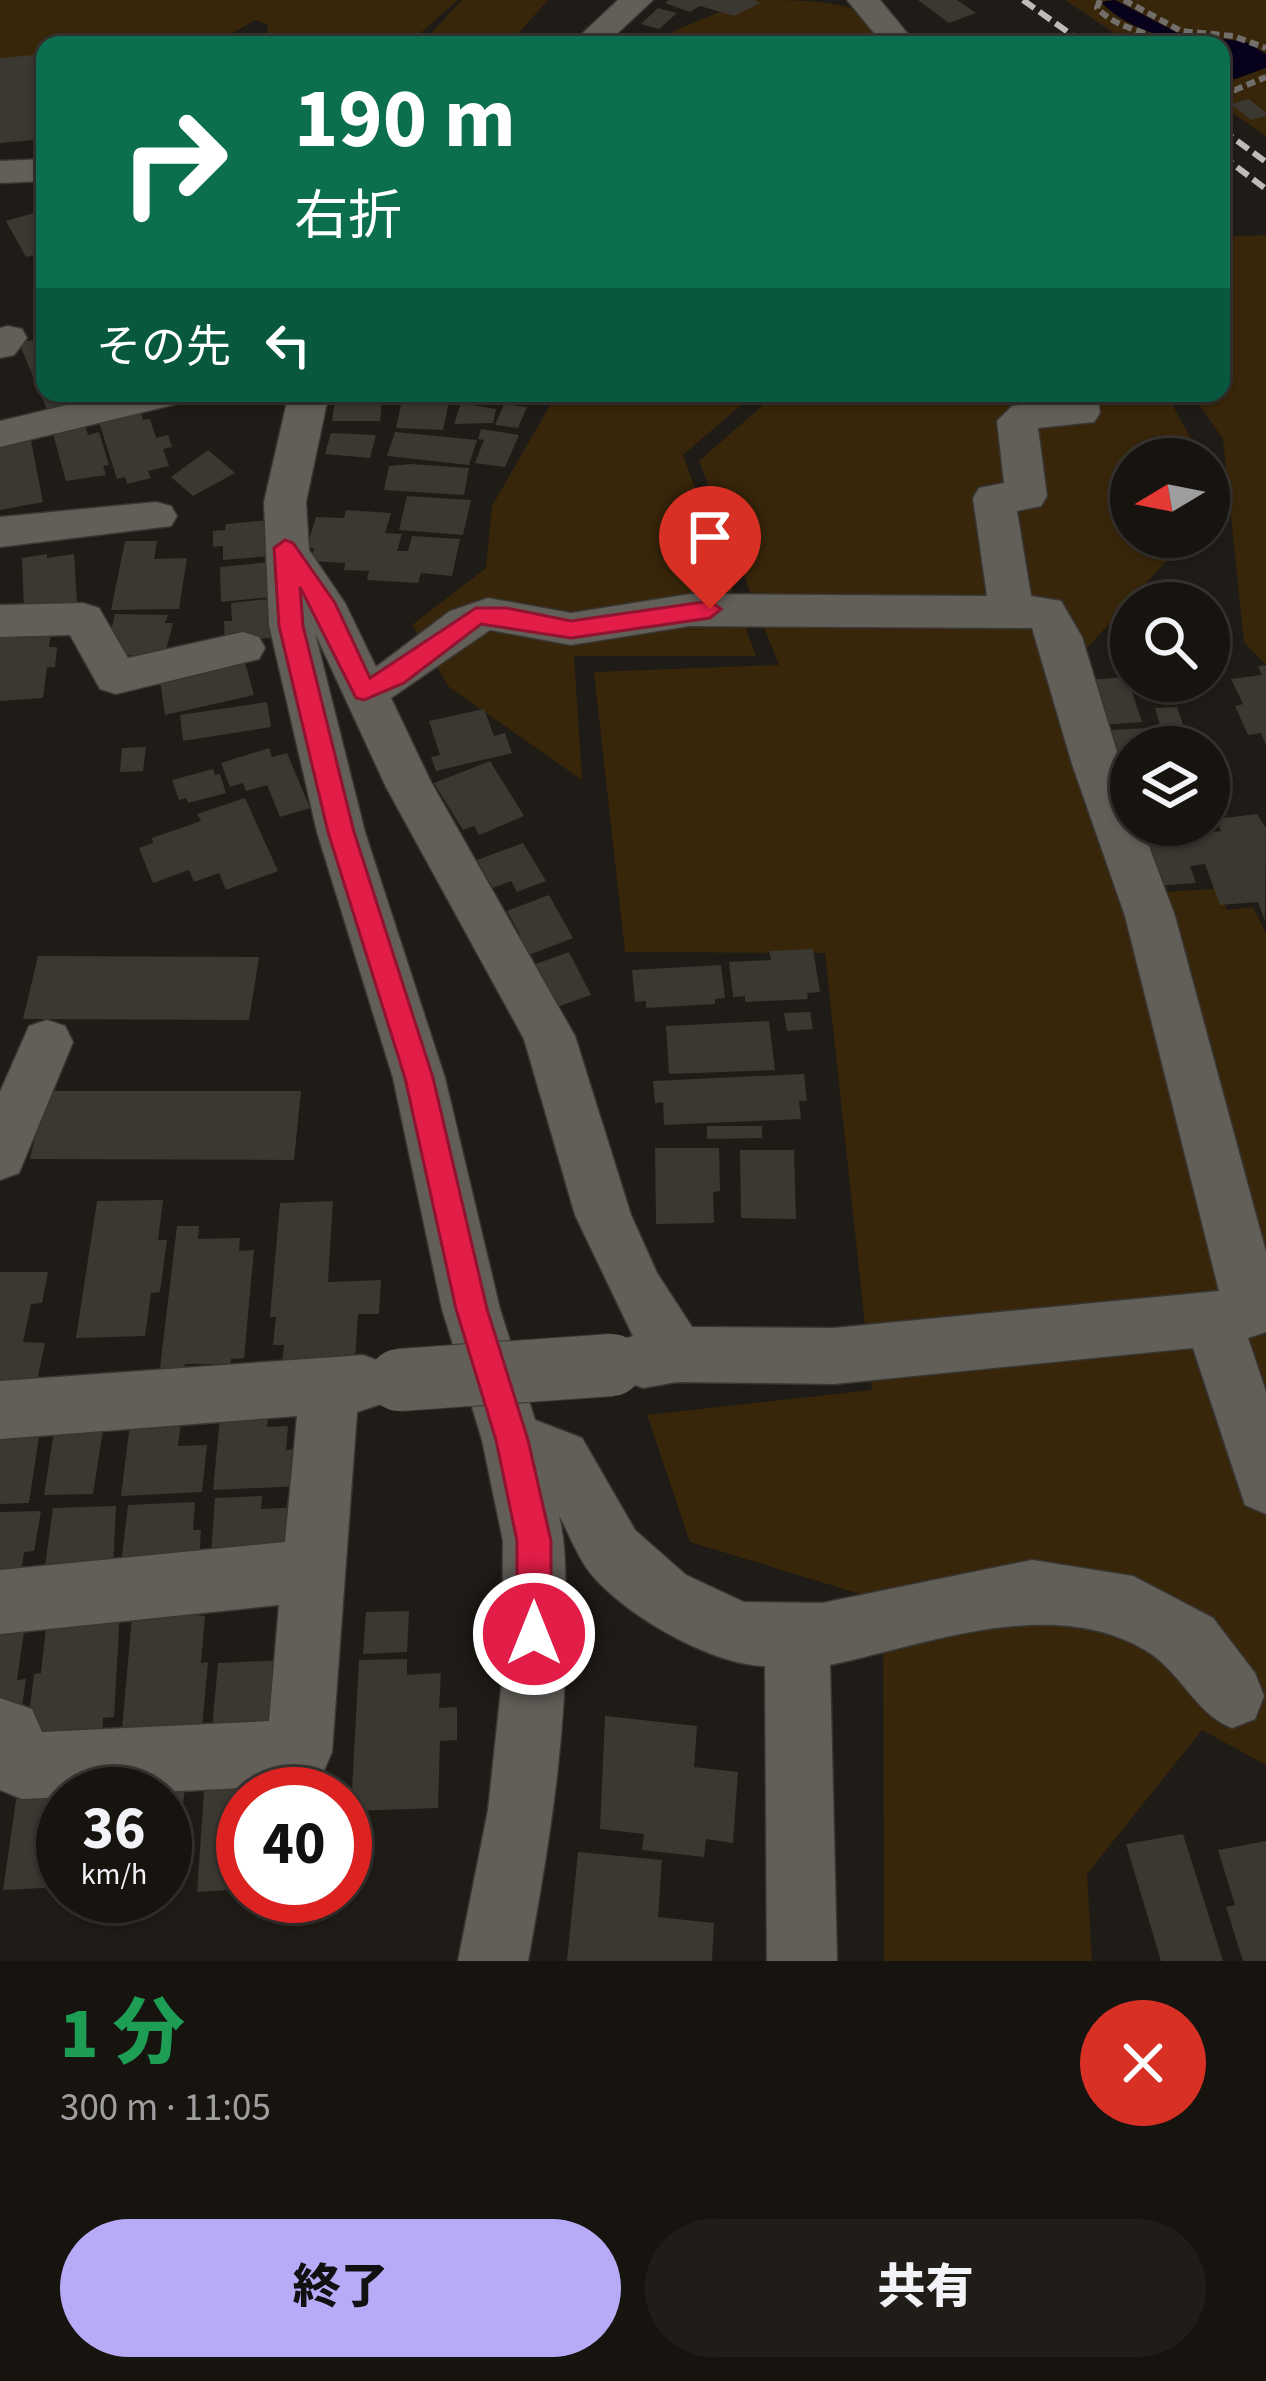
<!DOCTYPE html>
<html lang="ja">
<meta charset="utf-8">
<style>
body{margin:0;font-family:"Source Sans 3","Noto Sans JP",sans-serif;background:#201d19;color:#f1f3f6;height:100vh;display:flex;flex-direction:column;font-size:45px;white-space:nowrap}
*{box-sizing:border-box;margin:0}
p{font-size:39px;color:#9e9e9f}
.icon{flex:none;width:66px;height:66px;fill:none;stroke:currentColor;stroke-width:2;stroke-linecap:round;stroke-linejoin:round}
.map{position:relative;height:1961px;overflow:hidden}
.drawer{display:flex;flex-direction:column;background:#171410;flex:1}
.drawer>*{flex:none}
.banner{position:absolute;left:36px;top:36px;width:1194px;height:366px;border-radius:24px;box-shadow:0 3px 9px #0004,0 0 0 3px #363330;background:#0b6e4f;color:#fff;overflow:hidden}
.needle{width:78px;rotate:260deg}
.controls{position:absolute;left:1110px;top:438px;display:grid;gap:24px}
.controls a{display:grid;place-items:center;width:120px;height:120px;border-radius:50%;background:#171410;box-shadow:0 3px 9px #0004,0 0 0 3px #363330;font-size:60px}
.speed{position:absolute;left:36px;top:1767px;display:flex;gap:24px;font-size:60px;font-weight:700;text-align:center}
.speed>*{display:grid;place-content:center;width:156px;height:156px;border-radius:50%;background:#171410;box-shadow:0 3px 9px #0004,0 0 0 3px #363330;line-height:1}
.speed small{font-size:30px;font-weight:400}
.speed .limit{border:18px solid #d22;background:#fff;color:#111}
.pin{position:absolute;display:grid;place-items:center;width:102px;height:102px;color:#fff;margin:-123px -51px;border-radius:50% 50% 50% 0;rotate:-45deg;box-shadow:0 0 12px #0007}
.pin .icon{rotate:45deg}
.me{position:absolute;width:132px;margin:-66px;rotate:0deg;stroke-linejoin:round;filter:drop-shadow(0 0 9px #0008)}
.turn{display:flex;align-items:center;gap:42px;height:252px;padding:0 60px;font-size:54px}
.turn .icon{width:156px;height:156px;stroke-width:2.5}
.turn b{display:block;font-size:84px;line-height:102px}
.then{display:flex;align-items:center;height:114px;padding:0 60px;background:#0003;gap:24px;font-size:45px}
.round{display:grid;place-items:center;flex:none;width:126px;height:126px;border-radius:63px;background:#201d19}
.head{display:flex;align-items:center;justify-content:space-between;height:204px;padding:0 60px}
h1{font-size:72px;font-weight:800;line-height:90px;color:#1e9e55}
.primary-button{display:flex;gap:24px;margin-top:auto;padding:24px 60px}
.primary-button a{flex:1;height:138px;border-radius:72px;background:#b7abf8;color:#111;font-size:48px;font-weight:800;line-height:138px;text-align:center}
.primary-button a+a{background:#201d19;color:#f1f3f6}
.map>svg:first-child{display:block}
.green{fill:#38260a}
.water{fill:#07011b}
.building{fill:#3b3731}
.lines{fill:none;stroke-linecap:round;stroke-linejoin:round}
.minor-casing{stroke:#383532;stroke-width:3}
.path{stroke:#726e6a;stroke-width:6;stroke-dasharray:9 4.5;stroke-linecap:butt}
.minor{fill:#625e58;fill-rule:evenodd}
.rail{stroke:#bebcb8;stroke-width:6;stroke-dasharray:14 6;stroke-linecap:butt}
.minor-bridge-casing{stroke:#383532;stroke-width:64;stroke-linecap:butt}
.minor-bridge{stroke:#625e58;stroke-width:62}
.route{fill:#e11d48;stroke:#92132f;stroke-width:3}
</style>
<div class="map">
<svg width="1266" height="1961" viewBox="0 0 1266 1961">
<rect width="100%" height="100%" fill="#1f1b16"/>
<!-- green -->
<g class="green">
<path d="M0 0H458L407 45H265L268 25 255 20 213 45H45V57L0 60Z"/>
<path d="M462 0H548L508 45H420Z"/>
<path d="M747 0C832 0 854 0 926 45H642Z"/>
<path d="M1065 0H1266V136L1221 105V45H1132Z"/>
<path d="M1266 235V665L1244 642 1223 439 1191 393H1221V237Z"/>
<path d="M557 393H755L683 455 756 656H574L582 780 449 687 412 625 486 568 492 506Z"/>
<path d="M777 393H1166L1202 459H1131V537H1182L1177 549 1068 669 1145 893 1215 889 1227 910 1253 907 1266 934V1765L1202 1730 1087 1874 1092 1961H884L883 1601 690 1542 647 1415 872 1390 825 953 625 952 594 672 779 665 699 461Z"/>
</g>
<!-- water -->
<path class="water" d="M1115 0 1176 32 1246 42 1266 54V68L1235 79 1221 76V45C1183 45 1127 31 1101 2Z"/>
<!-- building -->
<g class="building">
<path d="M669 0H755L760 3 734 16 700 6 690 12 665 3Z"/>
<path d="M918 0H957L976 13 949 23Z"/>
<path d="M658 8 677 13 659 29 641 24Z"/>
<path d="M45 54V139L0 143V58Z"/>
<path d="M1249 99 1266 113V116L1251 120 1231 104Z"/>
<path d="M45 210V252L26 257 6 221Z"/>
<path d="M32 340 38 354 45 352V393L117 395 48 412 19 343Z"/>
<path d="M336 393H383L380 421H332Z"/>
<path d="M402 400 449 402 443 430 396 428Z"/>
<path d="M461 403 496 409 493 423 454 424Z"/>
<path d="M504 404 527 407 518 428 495 425Z"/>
<path d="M140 409 143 420 150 419 156 438 168 435 172 447 163 449 169 466 148 471 151 478 127 484 125 477 117 479 98 419Z"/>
<path d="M85 424 88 435 99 432 109 465 103 466 106 475 66 481 53 434Z"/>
<path d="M481 429 519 435 505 467 475 463 484 440 478 439Z"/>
<path d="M395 432 477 440 469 465 387 456Z"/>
<path d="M331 433 376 435 370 458 325 454Z"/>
<path d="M30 436 43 502 0 510V442Z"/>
<path d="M208 450 235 473 193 496 171 477Z"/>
<path d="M411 464 469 468 464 495 384 490 389 466Z"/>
<path d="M407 496 471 500 463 535 399 530Z"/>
<path d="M346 510 391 513 385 533 402 534 397 551H408L412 536 460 539 452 576 421 573 418 583 367 580 369 571 344 570 345 563 311 561 314 548 307 547 316 517 344 518Z"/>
<path d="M269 520 270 556 223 560V546L213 547V531L225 530 226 524Z"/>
<path d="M125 541H157L154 559 187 558 179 609 111 610Z"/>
<path d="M47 554V558L74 554 77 602 24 610 22 558Z"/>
<path d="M270 562 271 597 221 602 220 567Z"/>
<path d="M269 599 276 637 225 643 224 621H232L231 603Z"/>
<path d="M115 614 168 615 165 623H173L165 654 113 656 107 647Z"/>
<path d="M51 634 49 647H57L55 667H47L43 698 0 701V637Z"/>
<path d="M243 655 254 695 165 715 159 674Z"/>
<path d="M1266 665V745L1261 733 1248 735 1235 706 1243 704 1231 679 1262 675 1258 666Z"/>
<path d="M1127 677 1142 722 1101 725 1087 680Z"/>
<path d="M267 702 271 727 183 741 180 715Z"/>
<path d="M1177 707 1183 724 1160 725 1155 708Z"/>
<path d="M484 709 494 736 505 733 512 753 436 771 431 757 440 755 429 721Z"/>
<path d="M1163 727 1169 747H1131V808L1109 745 1116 744 1111 730Z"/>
<path d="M146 747 143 771 120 772 122 748Z"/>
<path d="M269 748 272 757 287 753 310 808 280 817 267 785 246 791 243 783 230 787 221 763Z"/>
<path d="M490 761 524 816 479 835 474 826 463 830 434 783Z"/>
<path d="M213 769 215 775 220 774 226 793 188 803 186 798 179 800 172 780Z"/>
<path d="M245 798 278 871 226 890 219 873 194 882 189 870 153 883 139 848 153 843 152 838 201 821 197 814Z"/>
<path d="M1257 814 1266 828 1265 921 1258 902 1220 905 1205 864 1190 866 1196 883 1155 886 1136 825H1198L1201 833 1221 831 1216 819Z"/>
<path d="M523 843 546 881 517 892 511 881 493 888 477 860Z"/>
<path d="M549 895 573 938 524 957 513 937 520 935 507 911Z"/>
<path d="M813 949 820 992 807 993 808 999 745 1002V996L733 997 729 962 771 960 769 951Z"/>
<path d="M569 952 591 995 554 1008 533 965Z"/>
<path d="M38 956 259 957 249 1020 23 1019Z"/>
<path d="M721 965 725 998 715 999V1004L646 1008V1001L635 1002 632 970Z"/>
<path d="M810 1012 813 1029 787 1031 784 1013Z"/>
<path d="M769 1021 775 1070 669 1074 666 1026Z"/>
<path d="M804 1074 807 1101H799L801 1119 664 1125 663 1102 655 1103 653 1081Z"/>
<path d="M45 1091H301L294 1160 30 1159Z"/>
<path d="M707 1126H762V1138L707 1139Z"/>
<path d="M655 1148H719L720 1191 713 1192 714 1223 656 1224Z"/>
<path d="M740 1150H794L796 1219 741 1218Z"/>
<path d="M163 1200 158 1240H167L160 1292 151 1293 145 1336 76 1338 97 1201Z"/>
<path d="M333 1201 328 1282 381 1280 379 1314H358L355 1361 282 1363 284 1345H273L276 1317H270L280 1203Z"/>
<path d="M177 1226H199L198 1239 240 1238 239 1251 254 1250 244 1358 231 1359 229 1373H211L212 1364H185L184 1375 159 1376Z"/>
<path d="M0 1272H48L42 1303 31 1304 23 1342 45 1343 37 1381 0 1380Z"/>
<path d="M268 1415 267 1427 288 1426 286 1450 306 1448 304 1486 213 1490 220 1417Z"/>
<path d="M181 1422 178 1446 207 1445 202 1492 121 1496 130 1424Z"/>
<path d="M103 1430 93 1494 44 1495 54 1431Z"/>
<path d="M39 1437 29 1503 0 1504V1439Z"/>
<path d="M262 1496 261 1509 302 1507 299 1555H211L215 1498Z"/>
<path d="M195 1502 193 1530H201L199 1561 121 1564 128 1505Z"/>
<path d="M116 1506 113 1571 44 1574 53 1508Z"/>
<path d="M41 1511 34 1551 24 1552 20 1579H0V1512Z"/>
<path d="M195 1602 194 1615 205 1616 201 1663 208 1662 201 1739 121 1740 133 1606Z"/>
<path d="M120 1609 114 1717 103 1718 102 1747 27 1732 34 1674 41 1673 46 1627Z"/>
<path d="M409 1611 407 1652 363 1654 366 1612Z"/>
<path d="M26 1618 17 1680 26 1679 22 1707 0 1708V1619Z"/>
<path d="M407 1659V1675L441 1673 439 1708 457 1707V1740L440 1741 438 1808 351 1811 359 1660Z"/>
<path d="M286 1660 281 1737 211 1740 218 1663Z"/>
<path d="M605 1716 697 1726 694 1767 738 1772 733 1843 706 1839 704 1857 642 1850 644 1834 600 1829Z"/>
<path d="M186 1773 176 1885H165V1794H118Z"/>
<path d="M19 1780 63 1794V1887L3 1890Z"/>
<path d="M265 1786V1794H243V1889L197 1892 204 1791Z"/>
<path d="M1183 1834 1223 1961H1161L1126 1844Z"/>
<path d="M1266 1841V1961H1243L1226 1907 1235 1905 1218 1850Z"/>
<path d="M578 1852 662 1860 658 1917 714 1923 712 1961H567Z"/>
</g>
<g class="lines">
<defs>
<g id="minor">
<path d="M618 0H653L605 45H570Z"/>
<path d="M847 0H880L917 45H884Z"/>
<path d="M45 159V181L0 183V161Z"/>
<path d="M8 326 22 329 27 338 14 355 0 358V328Z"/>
<path d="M117 393H191L185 402 0 447V421Z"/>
<path d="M289 393H329L306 502 309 550 345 603 376 667 450 611 488 598 571 613 690 594 987 596 973 498 979 488 1004 483 997 421 1012 406 1058 401 1057 393H1097L1100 413 1094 422 1038 428 1047 496 1041 506 1017 511 1031 596 1061 601 1082 637 1131 798V825H1141L1175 916 1266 1252V1332L1248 1338 1266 1392V1514L1245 1505 1193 1348 834 1384 677 1382 643 1388 622 1380 614 1360 622 1340 633 1336 575 1215 524 1039 386 787 315 633 365 832 445 1078 500 1309 535 1420 582 1438 635 1530 686 1575 744 1602 822 1603 1032 1560 1133 1576 1213 1618 1255 1673 1264 1696 1255 1719 1232 1728C1194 1713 1181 1671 1145 1650 1051 1595 928 1644 830 1665L837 1961H767L765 1666C712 1665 626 1616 591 1574 578 1558 569 1534 559 1515 567 1549 565 1583 566 1618 567 1735 549 1846 528 1961H458L488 1810 502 1680 503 1541 482 1440 442 1309 393 1078 317 832 269 625 264 502ZM690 626 1032 628 1072 764 1125 916 1219 1291 834 1328 692 1327 657 1273 631 1215 575 1036 431 782 391 698 490 630 571 645Z"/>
<path d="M156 502 171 506 177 516 171 526 0 547V517Z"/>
<path d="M83 603 99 608 128 658 243 632 259 637 265 648 259 659 116 694 100 689 70 635 0 637V605Z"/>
<path d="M47 1020 65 1026 73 1042 19 1173 0 1180V1092L29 1026Z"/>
<path d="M363 1355 384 1363 392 1383 384 1403 357 1412 332 1752 322 1775 299 1785 22 1799 0 1790V1698L32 1709 42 1732 269 1721 279 1605 0 1634V1570L285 1542 297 1416 0 1439V1381Z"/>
</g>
</defs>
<!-- minor casing -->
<use href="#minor" class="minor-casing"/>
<!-- path -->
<g class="path">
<path d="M1100 0 1097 8C1119 31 1148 29 1163 45"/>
<path d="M1124 0 1181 31 1233 36 1266 48"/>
<path d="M1221 87 1235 90 1266 77"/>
</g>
<!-- minor -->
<use href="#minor" class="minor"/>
<!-- rail -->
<g class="rail">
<path d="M1023 0 1086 45"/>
<path d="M1221 129 1266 162"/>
<path d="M1221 155 1266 189"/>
</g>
<defs>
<path id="minor-bridge" d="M399 1380 612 1365"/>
</defs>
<!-- minor-bridge casing -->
<use href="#minor-bridge" class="minor-bridge-casing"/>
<!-- minor-bridge -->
<use href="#minor-bridge" class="minor-bridge"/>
</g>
<!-- route -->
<path class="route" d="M285 540 293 543 335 603 370 678 476 608H507L571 621 710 601 721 609 710 618 571 638 481 624 404 683 364 700 356 698 300 587 303 626 354 832 433 1078 487 1309 528 1440 551 1541V1634L546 1646 534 1651 522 1646 517 1634V1541L496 1440 456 1309 405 1078 328 832 279 626 274 548Z"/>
</svg>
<div class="controls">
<a><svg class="needle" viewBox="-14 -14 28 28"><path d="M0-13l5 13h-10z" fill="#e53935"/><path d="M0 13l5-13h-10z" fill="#9e9e9f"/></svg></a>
<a><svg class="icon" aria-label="search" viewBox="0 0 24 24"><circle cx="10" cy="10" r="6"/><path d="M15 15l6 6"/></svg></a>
<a><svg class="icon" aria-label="layers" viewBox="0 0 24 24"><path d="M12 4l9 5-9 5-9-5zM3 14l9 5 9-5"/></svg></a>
</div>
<div class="speed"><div>36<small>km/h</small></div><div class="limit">40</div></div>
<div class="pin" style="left:710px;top:609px;background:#d93025"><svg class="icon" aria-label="arrive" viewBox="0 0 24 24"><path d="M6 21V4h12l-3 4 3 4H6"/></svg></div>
<svg class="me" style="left:534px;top:1634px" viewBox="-20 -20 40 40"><circle r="17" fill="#e11d48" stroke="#fff" stroke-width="3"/><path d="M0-11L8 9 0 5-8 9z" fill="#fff"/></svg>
<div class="banner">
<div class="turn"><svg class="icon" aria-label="right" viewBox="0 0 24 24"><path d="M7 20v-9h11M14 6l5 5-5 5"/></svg><div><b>190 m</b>右折</div></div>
<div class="then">その先<svg class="icon" aria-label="left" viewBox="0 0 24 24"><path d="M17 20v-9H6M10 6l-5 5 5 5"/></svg></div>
</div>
</div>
<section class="drawer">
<div class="head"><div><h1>1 分</h1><p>300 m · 11:05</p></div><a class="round" style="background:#d93025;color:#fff"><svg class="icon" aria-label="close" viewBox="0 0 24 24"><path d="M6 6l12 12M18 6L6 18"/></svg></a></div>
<div class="primary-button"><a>終了</a><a>共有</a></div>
</section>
